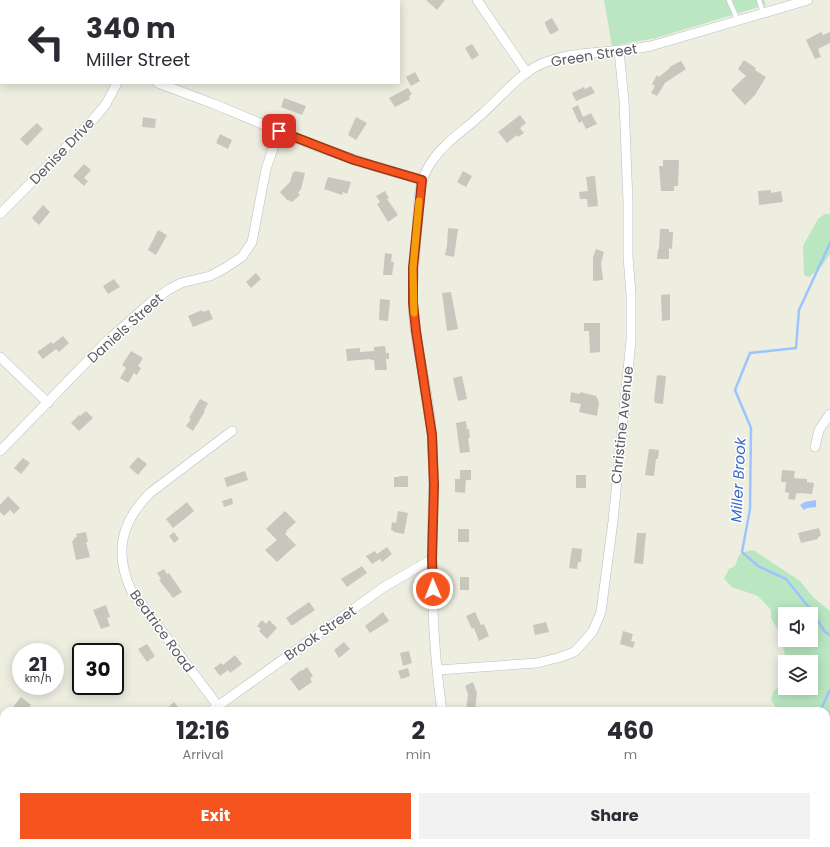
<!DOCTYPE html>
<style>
body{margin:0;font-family:Poppins,sans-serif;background:#f2f2f3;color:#2b2b33;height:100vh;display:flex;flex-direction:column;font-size:15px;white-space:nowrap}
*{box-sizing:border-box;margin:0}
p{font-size:13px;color:#7c7c81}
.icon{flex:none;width:22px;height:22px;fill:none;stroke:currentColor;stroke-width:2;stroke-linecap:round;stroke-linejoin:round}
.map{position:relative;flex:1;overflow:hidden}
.details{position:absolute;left:0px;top:707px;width:830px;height:140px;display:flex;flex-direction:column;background:#fff;border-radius:12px 12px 0 0;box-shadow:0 2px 10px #0003}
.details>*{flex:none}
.banner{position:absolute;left:0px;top:0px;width:400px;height:84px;box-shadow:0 2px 10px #0003;background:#fff;color:#2b2b33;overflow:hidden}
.fabs{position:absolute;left:778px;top:607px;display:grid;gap:8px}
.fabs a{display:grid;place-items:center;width:40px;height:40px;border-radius:0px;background:#fff;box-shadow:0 2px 10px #0003;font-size:20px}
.speed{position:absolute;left:12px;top:643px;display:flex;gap:8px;font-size:20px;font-weight:700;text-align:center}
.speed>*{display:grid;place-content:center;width:52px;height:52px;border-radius:50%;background:#fff;box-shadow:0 2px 10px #0003;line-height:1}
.speed small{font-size:10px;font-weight:400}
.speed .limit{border:2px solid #111;border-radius:6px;background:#fff;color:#111}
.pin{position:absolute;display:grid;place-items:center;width:34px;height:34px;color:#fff;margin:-17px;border-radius:8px;box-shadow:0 2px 6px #0006}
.me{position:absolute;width:44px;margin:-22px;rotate:359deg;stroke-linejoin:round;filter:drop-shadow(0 0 3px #0008)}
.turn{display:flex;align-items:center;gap:14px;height:84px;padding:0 20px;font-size:18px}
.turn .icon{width:52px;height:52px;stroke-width:2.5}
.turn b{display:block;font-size:28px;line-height:34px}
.eta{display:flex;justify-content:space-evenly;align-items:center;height:68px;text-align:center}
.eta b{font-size:24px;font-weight:700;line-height:28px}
.action{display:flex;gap:8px;margin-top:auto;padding:8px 20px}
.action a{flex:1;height:46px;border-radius:0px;background:#f5541e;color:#fff;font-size:16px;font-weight:700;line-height:46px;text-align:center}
.action a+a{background:#f2f2f3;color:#2b2b33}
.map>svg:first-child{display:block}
.green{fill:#bae7c2;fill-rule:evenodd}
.water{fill:#9ec4ff}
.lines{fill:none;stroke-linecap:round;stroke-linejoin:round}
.stream{stroke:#9ec4ff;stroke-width:2.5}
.building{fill:#c8c7bd}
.lane-casing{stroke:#bbbdc3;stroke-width:5.5}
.street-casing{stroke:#bbbdc3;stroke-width:10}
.lane{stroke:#fff;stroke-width:4.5}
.street{stroke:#fff;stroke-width:9}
.route-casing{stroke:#9f3714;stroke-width:10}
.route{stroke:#f5541e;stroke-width:7}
.slow{stroke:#f59e0b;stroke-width:7}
.labels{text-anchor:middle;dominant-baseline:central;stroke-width:3;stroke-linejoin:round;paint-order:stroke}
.street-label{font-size:14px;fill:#595c62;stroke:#fff}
.water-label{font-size:15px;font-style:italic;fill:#3967ca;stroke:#fff}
</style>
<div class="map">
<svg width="830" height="847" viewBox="0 0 830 847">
<rect width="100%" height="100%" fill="#edede0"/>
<!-- green -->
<g class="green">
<path d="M604 0H764L766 5 656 38 612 46Z"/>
<path d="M825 214H830V254L822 266 809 277 805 276 804 272 803 246 818 219Z"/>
<path d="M750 550 755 551 800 581 814 598 830 611V746L827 759 830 784V842L827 847H791L790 843H826V711H778L771 700 773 692 785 681V688H811V662H787L779 632 771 618V610L758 596 732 587 724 579 729 569 735 566 739 555ZM785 614H811V640H785Z"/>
</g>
<!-- water -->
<path class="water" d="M816 500V507L807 508 804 510 800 505 805 502Z"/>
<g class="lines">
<!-- stream -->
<g class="stream">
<path d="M830 243 799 310 796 348 750 353 735 390 751 428 750 509 742 552 758 566 786 579 811 610 825 632 830 635"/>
<path d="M820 711 830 690"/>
<path d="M826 757 830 786"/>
<path d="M826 838 830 827"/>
<path d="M823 847 824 843"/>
</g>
</g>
<!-- building -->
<g class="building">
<path d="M426 0H445L437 10Z"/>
<path d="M552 18 559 30 552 34H550L545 24V22Z"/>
<path d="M821 32 823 35 830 32V43L818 49 821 57 815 59 806 40Z"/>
<path d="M472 44 479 55 472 60 465 48Z"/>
<path d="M744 60 756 68 755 70 766 77 755 95 745 105 731 90 746 76 738 69Z"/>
<path d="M681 61 686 69 665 83 657 96 651 93 655 86 652 84 657 75 659 77 670 68 669 67Z"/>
<path d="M415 72 420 81 411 86 406 77Z"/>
<path d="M591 86 595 93 576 101 572 93 584 87 585 89Z"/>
<path d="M408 88 412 94 409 96 410 99 395 107 389 98Z"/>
<path d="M284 98 306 106 302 115 281 107Z"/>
<path d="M578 105 583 117 591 113 597 124 586 129 582 121 579 123 572 108Z"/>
<path d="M520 115 526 123 520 128 524 133 518 137 517 135 507 143 498 132Z"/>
<path d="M143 117 156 119 155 128 142 127Z"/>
<path d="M356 117 367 123 356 140 348 135Z"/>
<path d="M37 123 43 129 27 146 20 139Z"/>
<path d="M220 134 232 140 228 149 216 143Z"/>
<path d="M663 160H679L678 186H674V191H661L659 166H663Z"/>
<path d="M84 164 91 170 84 178 88 181 84 186 73 176Z"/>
<path d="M295 171 305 173 301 189 298 193 300 195 292 202 289 200 288 201 280 192 290 182 293 172H295Z"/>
<path d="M463 171 472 176 466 187 457 182Z"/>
<path d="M595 176 598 206 588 207 587 199H580L579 192 588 191 586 177Z"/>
<path d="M328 177 351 182 347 194 343 192 342 195 324 189Z"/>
<path d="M771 190V193L781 191 783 202 759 205 758 191Z"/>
<path d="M385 191 389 198 387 199 398 215 388 222 377 204 380 202 376 196Z"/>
<path d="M43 205 50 212 39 225 32 218Z"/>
<path d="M448 228 458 229 454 257 445 255 447 246Z"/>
<path d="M660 229H669V232H673L672 249 669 248V259H657L658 249H659Z"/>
<path d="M158 230 167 235 156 255 148 250Z"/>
<path d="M596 249 604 252 601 263 603 280 593 281V257Z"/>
<path d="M385 253 392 254 391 262H394L392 275H383Z"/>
<path d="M256 273 261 279 251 288 246 282Z"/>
<path d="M114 279 120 287 108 294 103 286Z"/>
<path d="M451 292 458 329 447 331 442 293Z"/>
<path d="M670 294V320L662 321 661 295Z"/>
<path d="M380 299 390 300 388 321 379 320Z"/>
<path d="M202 310 203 312 209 310 213 319 193 327 188 316Z"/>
<path d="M584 323H600V352L590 353 589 331H584Z"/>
<path d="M63 336 69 343 59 352 56 349 43 359 37 352 51 342 53 344Z"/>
<path d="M385 346 386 353H389V359H386L387 370H375L374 360H371V359L347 361 346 349 360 348V352L374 351V347Z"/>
<path d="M131 351 143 358 138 366 141 368 137 375 134 373 128 383 120 378 126 368 122 365Z"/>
<path d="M657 375 666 376 663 404 655 403V401H654Z"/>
<path d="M462 376 467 399 458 401 453 378Z"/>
<path d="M571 392 580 394V392L596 396 599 402 597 416 579 412 581 404 570 402Z"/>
<path d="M200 399 208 403 204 411H205L193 431 186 426 191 419 189 418Z"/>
<path d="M86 411 93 418 79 431 71 423 79 415 80 416Z"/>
<path d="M466 421 467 429H469L470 438H468L470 452 460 453 456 423Z"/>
<path d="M649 449 659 450 658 459H656L654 476 645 475Z"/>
<path d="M138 457 147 464 138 475 129 467Z"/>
<path d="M23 458 30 463 21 474 14 468Z"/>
<path d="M460 470H471V480H466L465 493 455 492V479H460Z"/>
<path d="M782 470 795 471 794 478 807 479V482L814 483 812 494 798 493 796 494 795 500 788 499 789 493 785 492 786 482H781Z"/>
<path d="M245 471 248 480 227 487 224 478Z"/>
<rect x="576" y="475" width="10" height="13"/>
<path d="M399 476H408V487H394V477H399Z"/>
<path d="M8 496 20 508 14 514 10 510 4 516 0 512V505Z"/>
<path d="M232 498 233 504 224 507 222 501Z"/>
<path d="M187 502 194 511 173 528 166 519Z"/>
<path d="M285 511 296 522 286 531 287 532 285 534 296 545 277 562 265 550 277 540 266 529Z"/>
<path d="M398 511 408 513 404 534 394 532V531L391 530 392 522 396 523Z"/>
<path d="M819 528 821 536 818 537V539L801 543 798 533Z"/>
<rect x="458" y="529" width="11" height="13"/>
<path d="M86 532 88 542H86L90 557 76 560 72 541 74 540V538L77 537 76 534Z"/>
<path d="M174 532 179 539 174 543 169 536Z"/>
<path d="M637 533H646L643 564 634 563Z"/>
<path d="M387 547 392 554 382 562 380 559 372 564 366 556 375 551 377 554Z"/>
<path d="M572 548 582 549 581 562H578L577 569 569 568Z"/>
<path d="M362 566 367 573 347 587 341 579Z"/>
<path d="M164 569 167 574 169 573 182 592 173 598 159 580 161 579 157 573Z"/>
<rect x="460" y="577" width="9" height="13"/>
<path d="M309 602 315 610 293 625H291L286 618Z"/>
<path d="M106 605 110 617 107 618 110 626 101 629 93 610Z"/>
<path d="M383 612 389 621 370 633 365 626Z"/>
<path d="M475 612 481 625 484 624 489 636 479 641 474 628 472 629 466 616Z"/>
<path d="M262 620 266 624 269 620 277 628 267 639 259 631 261 629 257 626Z"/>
<path d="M546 622 549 632 535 635 533 625Z"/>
<path d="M623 631 633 634 631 641 635 642 633 648 620 644Z"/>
<path d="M344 642 350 649 339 658 334 650Z"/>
<path d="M147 644 155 656 147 662 138 649Z"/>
<path d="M409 651 412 663 403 666 400 653Z"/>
<path d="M235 655 242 664 230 673 228 670 220 676 214 668 221 663 223 665Z"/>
<path d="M307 667 313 676 310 678 312 682 299 691 290 679 301 670 302 671Z"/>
<path d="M408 668 410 676 401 679 398 671Z"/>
<path d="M473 682 477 693 475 711H466L468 694 465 686Z"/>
<path d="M21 697 31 705 26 711H10Z"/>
<path d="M174 702 181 711H164Z"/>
</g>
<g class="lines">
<defs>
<g id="lane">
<path d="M729 0 738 21"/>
<path d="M759 0 763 13"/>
</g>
<g id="street">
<path d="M16 0 18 1"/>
<path d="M477 0 527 73"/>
<path d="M158 83 214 104 315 146 380 168 422 180"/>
<path d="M0 214 91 122 106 104 117 83"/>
<path d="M0 357 48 403"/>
<path d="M815 447 819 430 830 414"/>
<path d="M0 451 108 340 151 302 168 290 181 283 210 276 225 268 242 257 252 242 266 169 279 131"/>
<path d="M438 670 537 663 561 657 574 652 581 645 593 631 601 612 613 521 631 340V294L628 257V202L624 100 619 51"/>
<path d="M218 706 131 590C114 552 121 522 150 493L232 431"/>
<path d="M211 711 384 587 432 559"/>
<path d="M442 711C435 662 432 610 432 560 432 519 435 479 432 438 430 398 419 360 414 321 411 289 415 258 417 227 419 203 417 185 430 164 443 143 465 130 483 113 502 96 521 71 546 62 579 50 616 53 651 46L808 0"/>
<path d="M0 793 4 792"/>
<path d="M285 843V847"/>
<path d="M465 843 466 847"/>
<path d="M94 847 96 843"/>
</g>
</defs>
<!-- lane casing -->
<use href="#lane" class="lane-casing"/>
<!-- street casing -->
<use href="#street" class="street-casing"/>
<!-- lane -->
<use href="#lane" class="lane"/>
<!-- street -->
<use href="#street" class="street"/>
</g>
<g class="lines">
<defs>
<path id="route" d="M279 131 354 160 422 180 413 268V303L416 331 432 435 434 485 432 559 433 589"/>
</defs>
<!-- route casing -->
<use href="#route" class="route-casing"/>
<!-- route -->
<use href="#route" class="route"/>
<!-- slow -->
<path class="slow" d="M414 313 413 268 419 201"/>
</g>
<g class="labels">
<!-- street labels -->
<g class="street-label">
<text transform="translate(594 55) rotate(-9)">Green Street</text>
<text transform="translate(62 151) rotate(-46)">Denise Drive</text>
<text transform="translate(125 328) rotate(-42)">Daniels Street</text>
<text transform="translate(622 425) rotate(-84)">Christine Avenue</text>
<text transform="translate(162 631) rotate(54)">Beatrice Road</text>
<text transform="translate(320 633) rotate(-35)">Brook Street</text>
</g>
<!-- water labels -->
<g class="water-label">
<text transform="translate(738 480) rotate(-87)">Miller Brook</text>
</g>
</g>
</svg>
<div class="fabs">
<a><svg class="icon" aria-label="sound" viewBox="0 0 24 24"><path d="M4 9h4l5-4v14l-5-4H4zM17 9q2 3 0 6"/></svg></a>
<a><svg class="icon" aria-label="layers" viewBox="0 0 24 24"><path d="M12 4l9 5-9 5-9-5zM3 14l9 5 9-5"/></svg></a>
</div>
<div class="speed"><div>21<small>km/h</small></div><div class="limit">30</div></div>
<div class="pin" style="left:279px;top:131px;background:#d93025"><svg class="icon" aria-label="arrive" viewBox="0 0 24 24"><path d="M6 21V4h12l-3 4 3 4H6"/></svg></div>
<svg class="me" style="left:433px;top:589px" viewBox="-20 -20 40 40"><circle r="17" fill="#f5541e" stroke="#fff" stroke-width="3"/><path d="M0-11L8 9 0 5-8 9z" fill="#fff"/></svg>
<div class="banner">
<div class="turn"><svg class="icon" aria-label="left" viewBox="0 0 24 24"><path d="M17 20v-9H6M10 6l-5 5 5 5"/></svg><div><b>340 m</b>Miller Street</div></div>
</div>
<section class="details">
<div class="eta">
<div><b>12:16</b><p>Arrival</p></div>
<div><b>2</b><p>min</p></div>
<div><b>460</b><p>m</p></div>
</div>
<div class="action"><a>Exit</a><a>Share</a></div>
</section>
</div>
